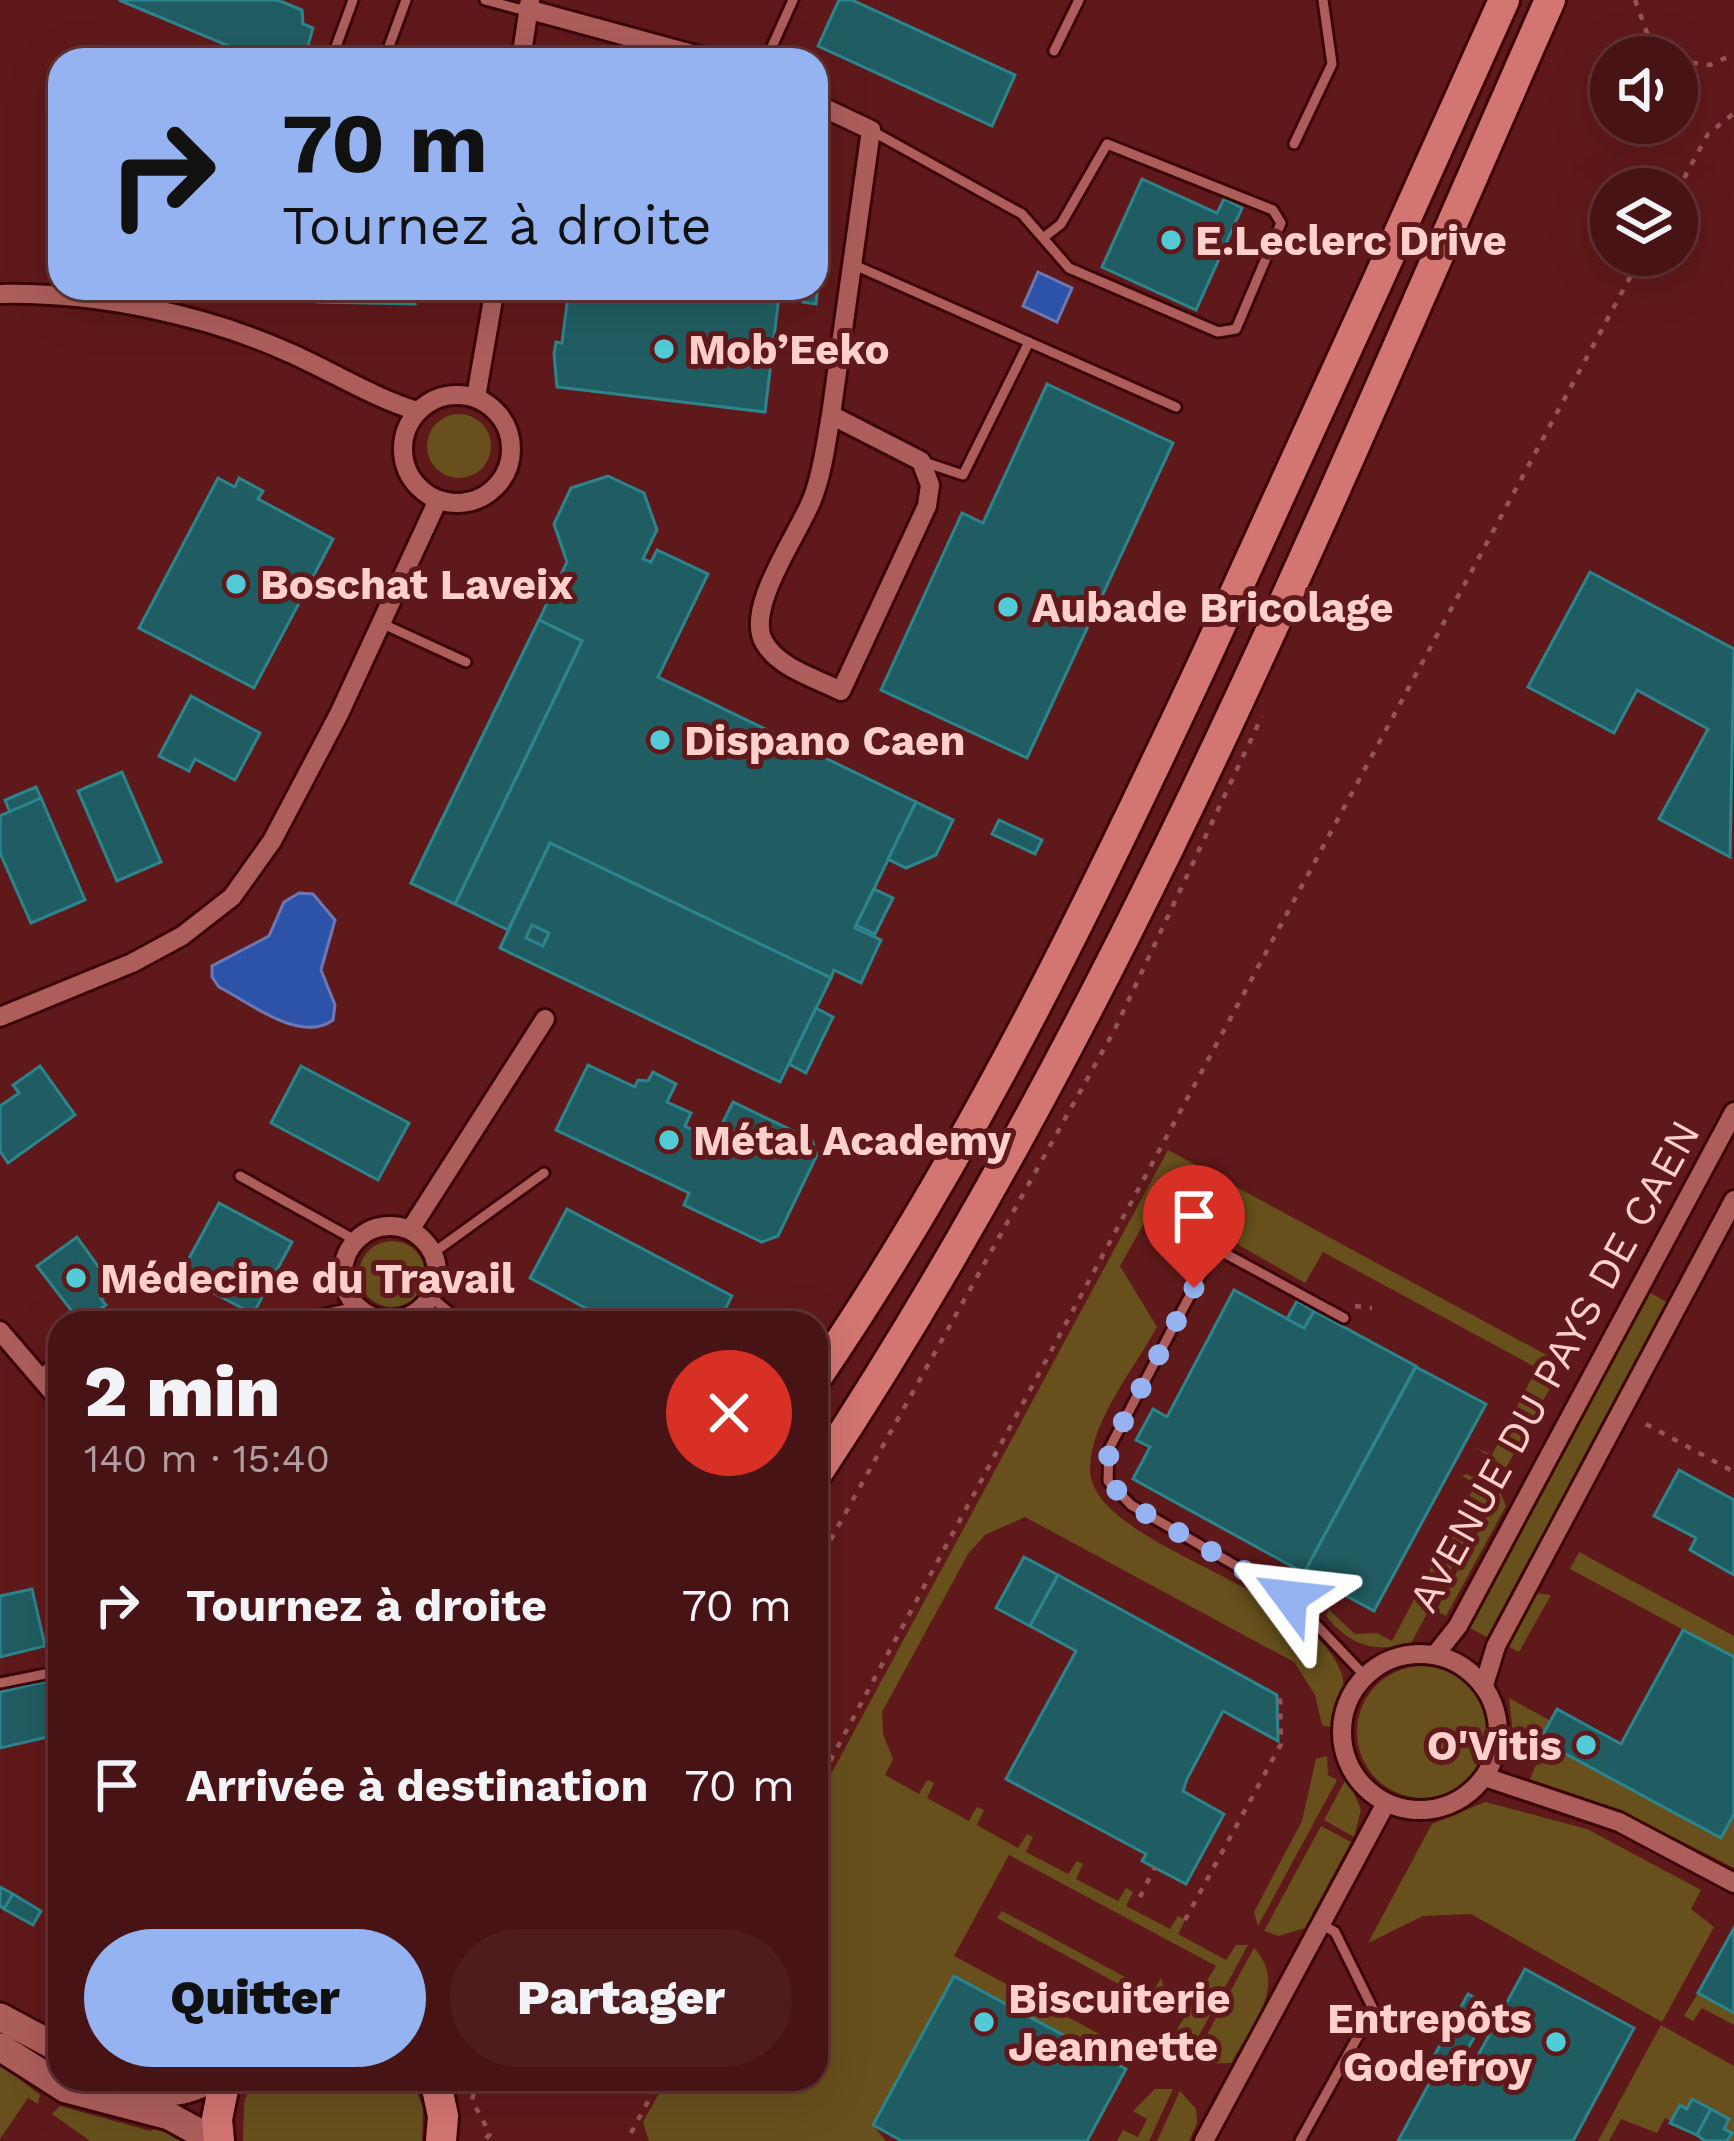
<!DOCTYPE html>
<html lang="fr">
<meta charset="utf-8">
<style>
body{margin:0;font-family:"Work Sans",sans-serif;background:#4f1c1d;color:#f1f3f6;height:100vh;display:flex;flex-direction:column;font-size:45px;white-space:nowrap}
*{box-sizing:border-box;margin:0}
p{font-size:39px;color:#b19ea0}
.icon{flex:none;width:66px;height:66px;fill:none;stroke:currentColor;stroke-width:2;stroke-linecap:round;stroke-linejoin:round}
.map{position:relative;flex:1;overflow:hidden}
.panel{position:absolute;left:48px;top:1311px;width:780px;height:780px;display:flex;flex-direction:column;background:#481314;border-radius:36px;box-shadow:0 12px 48px #0002,0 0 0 3px #603234}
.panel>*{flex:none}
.guide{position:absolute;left:48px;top:48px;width:780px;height:252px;border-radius:36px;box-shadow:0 12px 48px #0002,0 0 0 3px #603234;background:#95b2f1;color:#111;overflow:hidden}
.fabs{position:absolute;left:1590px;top:36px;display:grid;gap:24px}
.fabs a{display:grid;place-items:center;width:108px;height:108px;border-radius:50%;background:#481314;box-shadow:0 12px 48px #0002,0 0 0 3px #603234;font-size:60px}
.pin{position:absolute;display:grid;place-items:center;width:102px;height:102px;color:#fff;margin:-123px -51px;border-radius:50% 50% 50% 0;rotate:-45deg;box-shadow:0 0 12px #0007}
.pin .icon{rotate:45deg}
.me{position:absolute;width:132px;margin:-66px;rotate:300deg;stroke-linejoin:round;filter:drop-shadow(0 0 9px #0008)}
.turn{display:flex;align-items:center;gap:42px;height:252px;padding:0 36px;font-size:54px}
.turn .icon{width:156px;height:156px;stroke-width:2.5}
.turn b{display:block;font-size:84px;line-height:102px}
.round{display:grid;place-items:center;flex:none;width:126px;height:126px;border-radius:63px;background:#4f1c1d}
.headline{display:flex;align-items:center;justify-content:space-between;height:204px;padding:0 36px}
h1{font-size:72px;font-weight:800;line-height:90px}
.primary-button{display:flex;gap:24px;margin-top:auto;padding:24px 36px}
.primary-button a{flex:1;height:138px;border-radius:72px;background:#95b2f1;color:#111;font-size:48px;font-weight:800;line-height:138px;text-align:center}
.primary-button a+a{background:#4f1c1d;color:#f1f3f6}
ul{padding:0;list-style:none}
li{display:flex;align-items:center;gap:36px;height:180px;padding:0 36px}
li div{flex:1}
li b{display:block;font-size:45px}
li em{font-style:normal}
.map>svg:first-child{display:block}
.green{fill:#67501c}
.water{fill:#2d53a9;stroke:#6b78b4;stroke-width:3}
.building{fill:#205d62;stroke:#2c858d;stroke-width:3}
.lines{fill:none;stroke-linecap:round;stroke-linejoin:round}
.lane-casing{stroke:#3c0608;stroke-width:15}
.street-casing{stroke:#3c0608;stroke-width:24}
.secondary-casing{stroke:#3c0608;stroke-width:33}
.primary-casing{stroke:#3c0608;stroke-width:36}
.path{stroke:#945655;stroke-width:4.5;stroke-dasharray:6 9;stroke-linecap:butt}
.lane{stroke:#ad5e5b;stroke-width:9}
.street{stroke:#ad5e5b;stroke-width:18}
.secondary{stroke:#ad5e5b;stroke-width:27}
.primary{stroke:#d37571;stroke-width:30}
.route{stroke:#95b2f1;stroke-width:21;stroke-dasharray:0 37.8}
.poi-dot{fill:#52cbd7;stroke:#60191a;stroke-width:4.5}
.labels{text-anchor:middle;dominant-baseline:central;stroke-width:10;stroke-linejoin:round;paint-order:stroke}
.poi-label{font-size:42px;font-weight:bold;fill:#fdd0cc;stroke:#60191a;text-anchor:start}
.street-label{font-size:42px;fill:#fdd0cc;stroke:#60191a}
</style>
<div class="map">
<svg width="1734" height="2141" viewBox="0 0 1734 2141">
<rect width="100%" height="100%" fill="#60191a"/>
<!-- green -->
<g class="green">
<circle cx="459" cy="446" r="32"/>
<path d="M1168 1150 1563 1364 1506 1468 1477 1448 1492 1455 1537 1368 1323 1252 1305 1283 1180 1211 1146 1220 1120 1266 1157 1327C1135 1367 1092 1420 1090 1466 1086 1547 1312 1583 1342 1675 1347 1691 1336 1711 1335 1728L1322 1725 1315 1695 1294 1662 1025 1517 985 1535 968 1554 882 1712 883 1734 893 1759 885 1775 919 1794 927 1780 934 1783 927 1798 969 1821 977 1807 984 1810 977 1825 1018 1848 1027 1834 1033 1837 1026 1852 1068 1874 1077 1861 1083 1864 1076 1879 1118 1901 1126 1888 1133 1892 1126 1906 1170 1929 1178 1916 1185 1920 1178 1934 1226 1960 1236 1945H1248L1184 2063 1168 2056 1165 2049 1216 1966 1009 1855 954 1956 1131 2051 1122 2067 873 2125 886 2141H649L643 2122 667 2079H816V1802Z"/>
<circle cx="392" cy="1274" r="33"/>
<path d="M1649 1292 1668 1303 1487 1637 1468 1627Z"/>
<path d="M1467 1474 1495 1489 1410 1645C1372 1651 1352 1647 1326 1616L1329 1610 1355 1634 1377 1633 1392 1641 1476 1484 1462 1476Z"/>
<path d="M1500 1492 1506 1506 1446 1616 1436 1611Z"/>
<path d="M1579 1552 1734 1636V1657L1570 1569Z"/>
<path d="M1536 1593 1551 1595 1519 1652 1507 1646Z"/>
<circle cx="1423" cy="1732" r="66"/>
<path d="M1509 1698 1551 1721 1541 1741 1720 1838 1734 1814V1868L1620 1810 1530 1779 1536 1765 1529 1752 1514 1744Z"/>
<path d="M1327 1756 1328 1775 1337 1780 1258 1926 1254 1912 1302 1821 1316 1759Z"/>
<path d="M1347 1777 1361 1810 1354 1837 1324 1820Z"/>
<path d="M1485 1802 1587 1829 1701 1890 1691 1909 1714 1927 1662 2022 1471 1914 1423 1916 1368 1943 1432 1824Z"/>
<path d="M1321 1826 1351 1842 1305 1928 1279 1936 1264 1931Z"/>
<path d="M1002 1911 1153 1992 1161 1978 1164 1988 1152 2012 1141 2015 1148 2000 997 1918Z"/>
<path d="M1254 1948C1289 1985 1251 2027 1231 2063L1191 2064Z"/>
<path d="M1698 1993 1734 2013V2025L1702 2008 1693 2021 1684 2016Z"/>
<path d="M1661 2025 1734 2066V2141H1727L1732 2133 1724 2129 1729 2119 1693 2099 1687 2109 1679 2105 1671 2121 1665 2118 1657 2133 1621 2119 1609 2141H1598Z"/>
<path d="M0 2064 40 2095 38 2104 28 2098 0 2139Z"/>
<path d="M253 2079H412L423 2108 422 2141H243L244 2103Z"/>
<path d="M1155 2089H1173L1149 2141H1117L1123 2130 1138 2137 1147 2119 1133 2111Z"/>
<path d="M1180 2091 1196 2109 1197 2123 1189 2141H1157Z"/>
<path d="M60 2106 150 2131 163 2125 198 2141H90L52 2114Z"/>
</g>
<!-- water -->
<g class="water">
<path d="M1038 272 1072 288 1057 322 1023 306Z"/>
<path d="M299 893 313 894 335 920 321 970 335 1005 333 1020C301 1044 250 1003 219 987L212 977V966L269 936 284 902Z"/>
</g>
<!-- building -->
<g class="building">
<path d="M119 0H278L302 10 303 24 313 28 304 60H262Z"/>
<path d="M839 0H852L1015 75 992 126 818 46Z"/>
<path d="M1142 179 1217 213 1224 199 1242 208 1196 310 1102 267Z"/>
<path d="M816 265H820L816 304 803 302 804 288H816Z"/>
<path d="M318 288H415V304L317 302Z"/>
<path d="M569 288H780L765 412 557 387 554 354 556 342 562 343Z"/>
<path d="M1047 384 1173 443 1027 758 881 690 962 513 983 523Z"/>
<path d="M608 476 644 493 657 530 643 559 651 562 657 550 708 574 658 677 916 802 855 928 881 940 861 983 834 970 831 978 550 843 508 930 455 904 582 641 539 620 567 562 554 524 571 488Z"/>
<path d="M218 478 235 487 239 478 263 491 258 499 333 539 254 688 139 628Z"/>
<path d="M1590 572 1734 649 1730 857 1659 819 1708 729 1637 690 1614 733 1528 687Z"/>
<path d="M539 620 582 641 455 904 411 883Z"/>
<path d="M539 620 582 641 455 904 411 883Z"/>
<path d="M191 696 260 733 235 780 195 759 189 771 159 756Z"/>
<path d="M122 772 161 862 117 881 78 791Z"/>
<path d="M36 787 41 798 10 812 5 800Z"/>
<path d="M41 798 85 900 31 923 0 853V816Z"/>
<path d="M916 802 953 820 936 855 906 868 888 859Z"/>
<path d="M999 820 1042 840 1035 854 992 834Z"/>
<path d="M550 843 831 978 780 1082 500 948Z"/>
<path d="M874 889 893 898 875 934 856 925Z"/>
<path d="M532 925 549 933 543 946 526 938Z"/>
<path d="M816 1008 833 1017 806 1073 789 1064Z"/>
<path d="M588 1065 635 1087 638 1080 648 1081 653 1072 676 1084 667 1102 691 1113 685 1126 714 1140 733 1102 812 1140 817 1155 778 1236 762 1242 684 1205 689 1193 556 1130Z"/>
<path d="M40 1066 75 1115 8 1163 0 1151V1106L19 1093 13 1085Z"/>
<path d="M301 1066 409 1123 378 1180 271 1123Z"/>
<path d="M219 1203 292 1242 253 1314 180 1275Z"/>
<path d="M567 1209 732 1296 722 1315 713 1323H613L530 1278Z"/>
<path d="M77 1237 115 1290 101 1299 106 1305 81 1323 37 1266Z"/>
<path d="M1234 1290 1304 1328 1314 1311 1416 1366 1304 1573 1133 1479 1150 1447 1136 1440 1153 1409 1167 1417Z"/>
<path d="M1297 1301 1314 1311 1304 1328 1287 1319Z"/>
<path d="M1416 1367 1486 1404 1374 1611 1304 1573Z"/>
<path d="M1679 1470 1734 1500V1575L1690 1550 1696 1538 1654 1516Z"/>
<path d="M1024 1557 1058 1575 1030 1626 996 1608Z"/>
<path d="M1058 1575 1277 1695 1278 1741 1223 1711 1187 1779 1183 1791 1224 1814 1186 1884 1142 1861 1146 1854 1006 1779 1076 1651 1030 1626Z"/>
<path d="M32 1589 45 1646 0 1657V1596Z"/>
<path d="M1683 1630 1734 1657V1814L1721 1838 1540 1740 1557 1709 1621 1744Z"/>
<path d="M60 1678V1734L0 1748V1692Z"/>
<path d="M0 1887 13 1894 4 1909 0 1906Z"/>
<path d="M13 1894 41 1911 33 1925 4 1909Z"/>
<path d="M1734 1928V2013L1698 1993Z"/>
<path d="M1525 1969 1634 2028 1573 2141H1398L1436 2071 1429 2067 1434 2056 1468 2074Z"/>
<path d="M954 1976 1126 2069 1087 2141H902L873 2125Z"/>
<path d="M1468 1994 1491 2006 1457 2069 1434 2056Z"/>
<path d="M1692 2099 1711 2109 1697 2135 1670 2123 1680 2105 1687 2109Z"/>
<path d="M1711 2109 1729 2119 1724 2129 1732 2133 1727 2141H1705L1697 2135Z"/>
</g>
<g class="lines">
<defs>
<g id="lane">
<path d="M485 0 526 11"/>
<path d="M1054 51 1079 0"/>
<path d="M334 52 353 0"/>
<path d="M384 60 406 0"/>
<path d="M766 60 793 0"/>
<path d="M872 131 1022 214 1069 268 1218 332 1236 329 1281 223 1273 210 1107 144 1061 224 1043 238"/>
<path d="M1294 144 1332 64 1323 0"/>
<path d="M852 264 1176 407"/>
<path d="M921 461 963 475 1029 342"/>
<path d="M383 624 466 662"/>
<path d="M240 1176 355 1240"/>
<path d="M433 1253 544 1173"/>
<path d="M431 1297 462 1323"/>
<path d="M1344 1318 1215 1248 1109 1449 1108 1481 1131 1505 1290 1597 1365 1676"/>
<path d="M291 1321 357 1307"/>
<path d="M41 1374 60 1357"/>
<path d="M0 1683 60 1671"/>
<path d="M1300 2141 1373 2009 1335 1932 1321 1924"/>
</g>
<g id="street">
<path d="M527 9 714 60"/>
<path d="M521 60 530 0"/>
<path d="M816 104 871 130 831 415 921 461 930 485 927 506 841 691C816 678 778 668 764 642 744 607 801 531 813 497 823 471 826 442 831 415"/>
<path d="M0 294C94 292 205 314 290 353 333 372 372 397 417 411"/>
<circle cx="457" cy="449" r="54"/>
<path d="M476 397 495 288"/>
<path d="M0 1017 132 963 182 936 232 897 272 841 339 714 438 500"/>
<circle cx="390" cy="1273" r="47"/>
<path d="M410 1230 545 1019"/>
<path d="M0 1331 60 1401"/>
<circle cx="1420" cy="1732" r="78"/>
<path d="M1435 1655 1458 1626 1734 1112"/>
<path d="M1484 1685 1496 1646 1734 1200"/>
<path d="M1485 1777 1619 1822 1734 1883"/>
<path d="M1204 2141 1386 1803"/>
</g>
<g id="secondary">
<path d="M0 2017 60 2049"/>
<path d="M0 2047 66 2089 169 2116 215 2141"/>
<path d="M116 2079C151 2095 176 2098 211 2079"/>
</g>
<g id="primary">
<path d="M816 1378C969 1154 1089 907 1204 661 1306 441 1405 221 1504 0"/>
<path d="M816 1475C1120 1015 1328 503 1550 0"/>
<path d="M435 2079 443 2116 441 2141"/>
<path d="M219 2141 217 2119 225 2079"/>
</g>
</defs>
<!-- lane casing -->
<use href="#lane" class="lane-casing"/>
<!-- street casing -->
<use href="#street" class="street-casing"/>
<!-- secondary casing -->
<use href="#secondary" class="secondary-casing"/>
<!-- primary casing -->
<use href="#primary" class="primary-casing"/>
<!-- path -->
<g class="path">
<path d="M1635 0 1650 41 1671 57"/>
<path d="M1677 61 1710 65 1734 54"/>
<path d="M1677 191 1708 134 1734 113"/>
<path d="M1355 1306 1372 1308"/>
<path d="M1646 1424 1734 1472"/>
<path d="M816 1566 1115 1029 1262 716"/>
<path d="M816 1787 1642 255"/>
<path d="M1140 1897 1155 1867"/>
<path d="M1185 1920 1281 1744 1280 1695"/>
<path d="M477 2079 472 2100 490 2134 484 2141"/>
<path d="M631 2133 660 2079"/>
</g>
<!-- lane -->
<use href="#lane" class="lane"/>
<!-- street -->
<use href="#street" class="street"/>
<!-- secondary -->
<use href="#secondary" class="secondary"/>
<!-- primary -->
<use href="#primary" class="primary"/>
</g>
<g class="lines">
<!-- route -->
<path class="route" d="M1194 1288 1109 1449 1108 1481 1131 1505 1290 1597"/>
</g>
<!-- markers -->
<g class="poi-dot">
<circle cx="1171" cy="240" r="12"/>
<circle cx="664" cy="349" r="12"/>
<circle cx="236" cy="584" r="12"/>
<circle cx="1008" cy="607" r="12"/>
<circle cx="660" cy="740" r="12"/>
<circle cx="669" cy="1140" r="12"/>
<circle cx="76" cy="1278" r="12"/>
<circle cx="1586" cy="1745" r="12"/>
<circle cx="984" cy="2022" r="12"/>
<circle cx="1556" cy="2042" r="12"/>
</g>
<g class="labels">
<!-- poi labels -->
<g class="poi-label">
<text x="1195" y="240">E.Leclerc Drive</text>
<text x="688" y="349">Mob’Eeko</text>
<text x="260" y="584">Boschat Laveix</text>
<text x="1032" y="607">Aubade Bricolage</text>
<text x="684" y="740">Dispano Caen</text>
<text x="693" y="1140">Métal Academy</text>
<text x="100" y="1278">Médecine du Travail</text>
<text x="1562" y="1745" text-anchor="end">O'Vitis</text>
<text x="1008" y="1998">Biscuiterie<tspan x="1008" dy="48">Jeannette</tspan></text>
<text x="1532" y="2018" text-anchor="end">Entrepôts<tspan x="1532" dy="48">Godefroy</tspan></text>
</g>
<!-- street labels -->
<g class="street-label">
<text transform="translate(1554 1366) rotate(-61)">AVENUE DU PAYS DE CAEN</text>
</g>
</g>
</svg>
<div class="fabs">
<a><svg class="icon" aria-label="sound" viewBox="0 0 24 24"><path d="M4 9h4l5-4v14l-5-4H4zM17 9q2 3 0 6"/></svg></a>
<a><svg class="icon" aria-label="layers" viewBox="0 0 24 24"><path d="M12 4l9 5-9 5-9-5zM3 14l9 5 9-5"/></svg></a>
</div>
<div class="pin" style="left:1194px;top:1288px;background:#d93025"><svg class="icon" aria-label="arrive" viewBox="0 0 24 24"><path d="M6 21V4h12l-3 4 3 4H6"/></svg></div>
<svg class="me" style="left:1290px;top:1597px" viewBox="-20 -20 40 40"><path d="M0-17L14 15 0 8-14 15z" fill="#95b2f1" stroke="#fff" stroke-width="4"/></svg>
<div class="guide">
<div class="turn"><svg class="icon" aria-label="right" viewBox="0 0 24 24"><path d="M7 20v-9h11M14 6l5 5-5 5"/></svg><div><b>70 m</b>Tournez à droite</div></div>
</div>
<section class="panel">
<div class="headline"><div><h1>2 min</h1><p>140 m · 15:40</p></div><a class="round" style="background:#d93025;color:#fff"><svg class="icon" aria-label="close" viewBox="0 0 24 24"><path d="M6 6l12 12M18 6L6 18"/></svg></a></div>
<ul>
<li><svg class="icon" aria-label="right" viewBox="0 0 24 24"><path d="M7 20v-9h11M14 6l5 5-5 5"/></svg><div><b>Tournez à droite</b></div><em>70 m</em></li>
<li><svg class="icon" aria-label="arrive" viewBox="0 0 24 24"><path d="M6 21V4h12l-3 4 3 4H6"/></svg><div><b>Arrivée à destination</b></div><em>70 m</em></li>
</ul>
<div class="primary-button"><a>Quitter</a><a>Partager</a></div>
</section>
</div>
